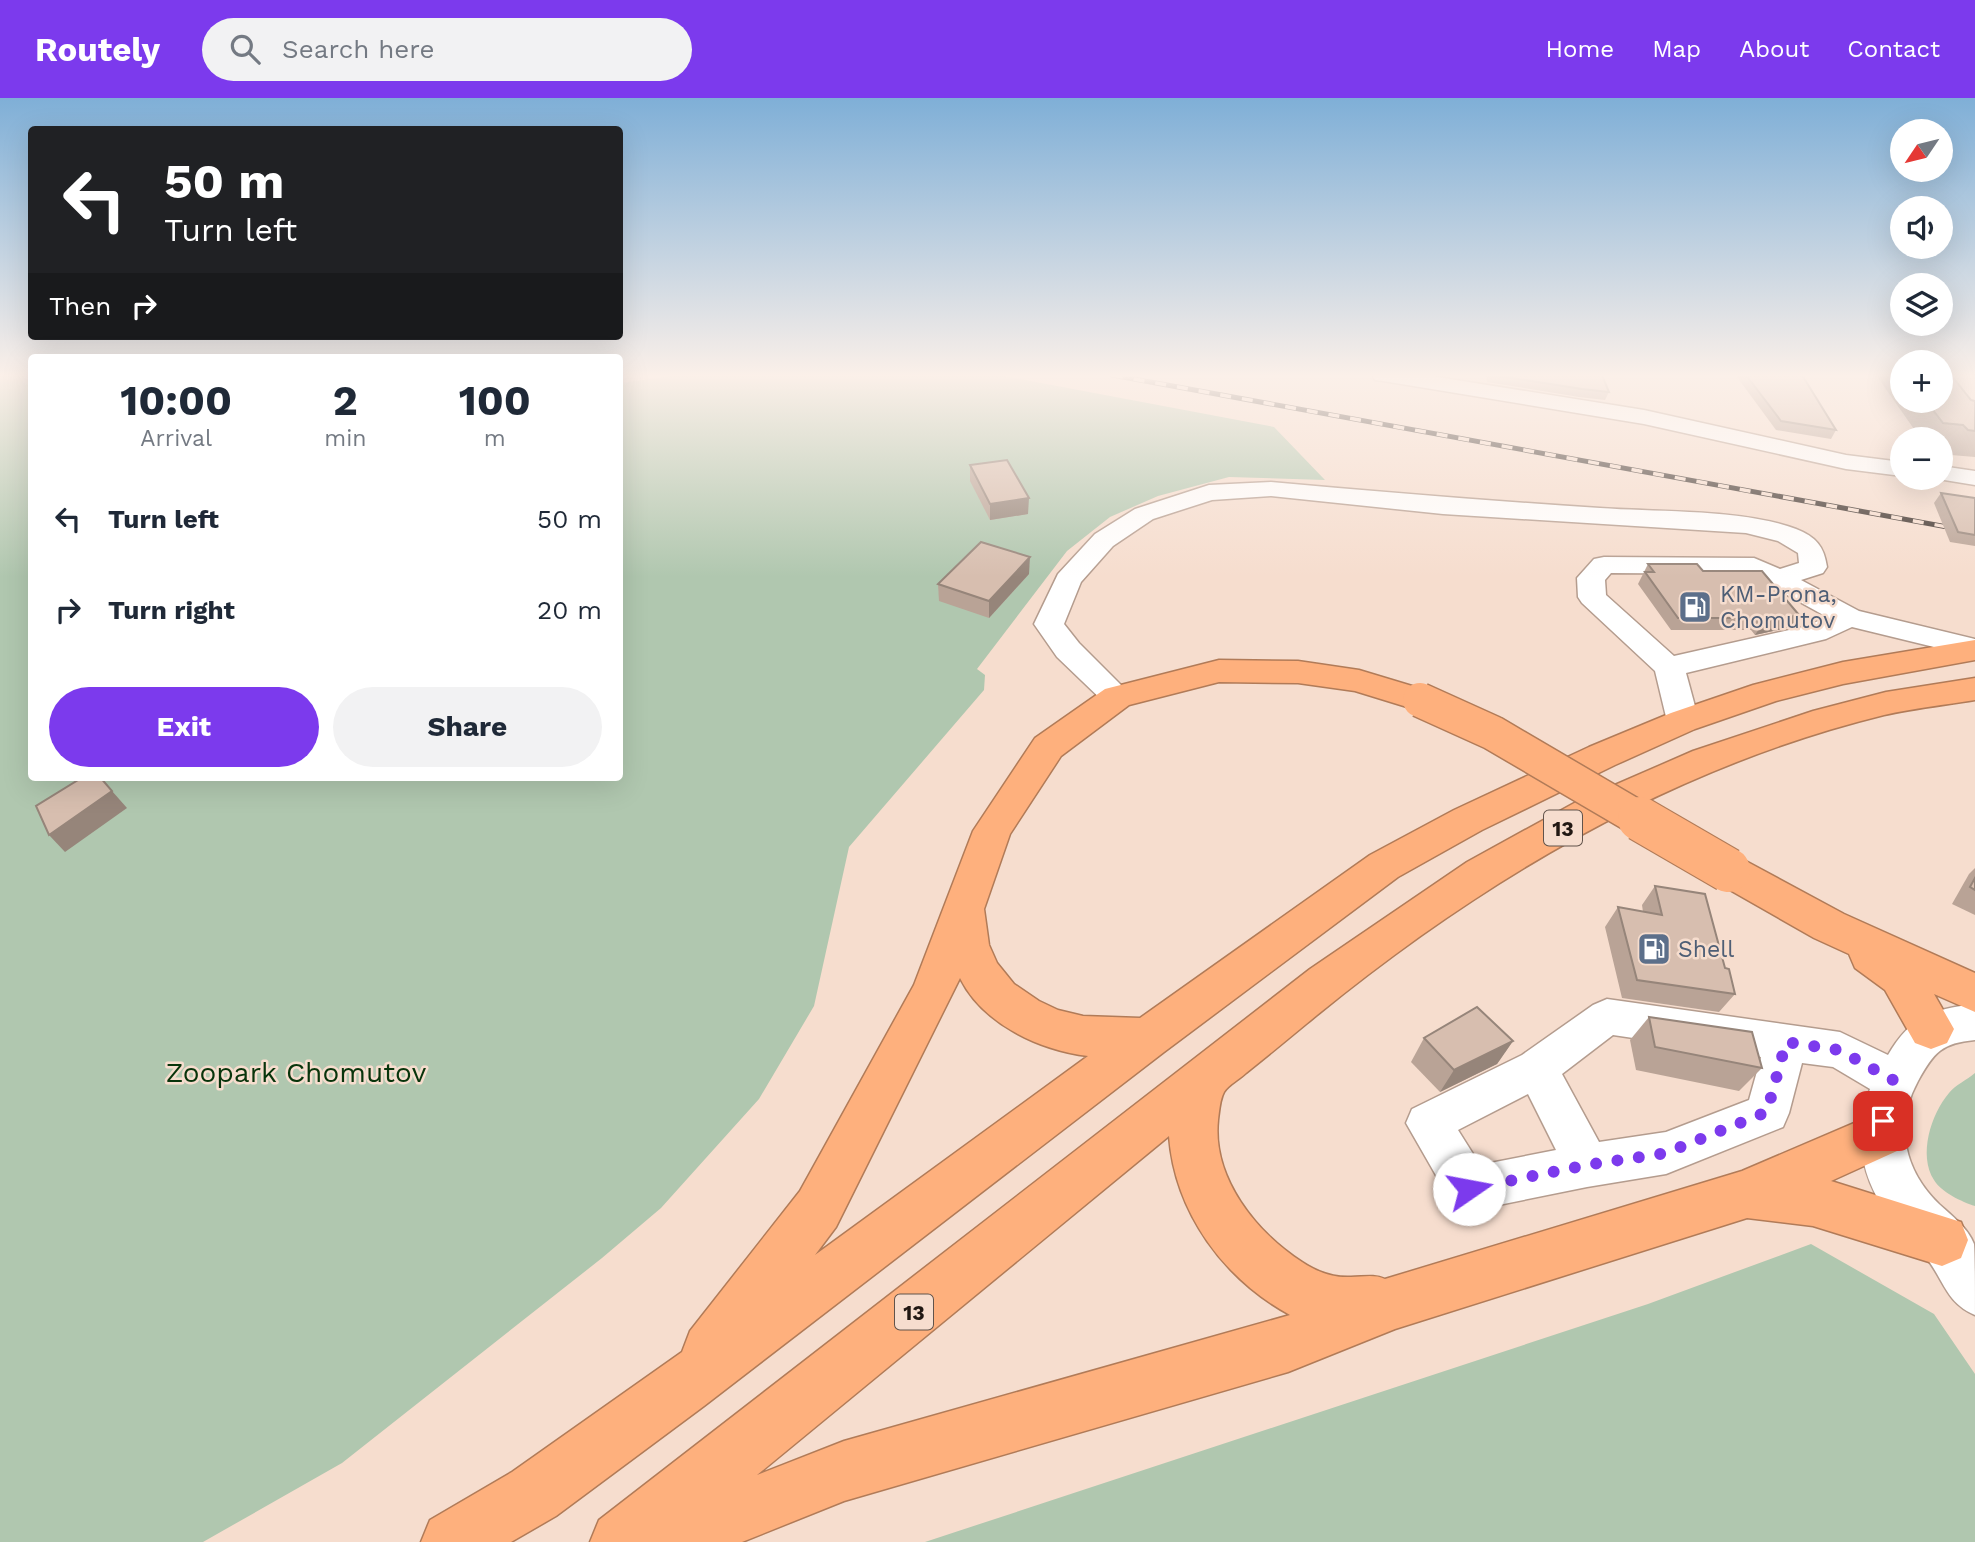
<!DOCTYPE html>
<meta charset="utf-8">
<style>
body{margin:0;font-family:"Work Sans",sans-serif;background:#f2f2f3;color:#1f2937;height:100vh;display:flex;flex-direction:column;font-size:26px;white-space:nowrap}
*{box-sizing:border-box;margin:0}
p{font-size:23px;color:#747a83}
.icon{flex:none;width:38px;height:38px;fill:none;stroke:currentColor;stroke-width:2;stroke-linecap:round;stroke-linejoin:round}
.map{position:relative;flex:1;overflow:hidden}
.panel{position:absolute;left:28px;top:256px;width:595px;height:427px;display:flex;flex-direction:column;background:#fff;border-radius:7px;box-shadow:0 7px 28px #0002}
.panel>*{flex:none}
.top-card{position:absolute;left:28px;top:28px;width:595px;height:214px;border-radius:7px;box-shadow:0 7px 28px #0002;background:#202124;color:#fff;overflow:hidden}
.needle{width:46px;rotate:235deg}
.controls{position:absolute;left:1890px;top:21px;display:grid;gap:14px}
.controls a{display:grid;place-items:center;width:63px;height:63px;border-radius:50%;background:#fff;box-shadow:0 7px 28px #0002;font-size:35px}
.pin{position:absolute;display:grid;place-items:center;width:60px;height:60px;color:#fff;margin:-30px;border-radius:14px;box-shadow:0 4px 10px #0006}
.me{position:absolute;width:77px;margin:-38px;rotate:78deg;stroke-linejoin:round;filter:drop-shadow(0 0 5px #0008)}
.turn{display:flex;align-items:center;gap:24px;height:147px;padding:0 21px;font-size:32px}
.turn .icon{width:91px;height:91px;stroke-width:2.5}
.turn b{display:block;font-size:49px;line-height:60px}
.then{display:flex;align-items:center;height:66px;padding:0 21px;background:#0003;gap:14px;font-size:26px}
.eta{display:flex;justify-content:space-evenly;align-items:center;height:119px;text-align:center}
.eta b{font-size:42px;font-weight:700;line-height:49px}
.action{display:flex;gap:14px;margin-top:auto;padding:14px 21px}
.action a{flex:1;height:80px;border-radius:42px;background:#7c3aed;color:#fff;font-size:28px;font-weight:700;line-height:80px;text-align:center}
.action a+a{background:#f2f2f3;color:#1f2937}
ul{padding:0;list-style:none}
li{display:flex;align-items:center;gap:21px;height:91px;padding:0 21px}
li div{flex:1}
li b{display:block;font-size:26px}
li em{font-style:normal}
header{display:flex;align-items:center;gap:42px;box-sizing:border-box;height:98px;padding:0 35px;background:#7c3aed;color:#fff}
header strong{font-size:33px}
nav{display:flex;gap:38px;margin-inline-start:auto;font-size:24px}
.search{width:490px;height:63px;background:#f2f2f3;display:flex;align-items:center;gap:18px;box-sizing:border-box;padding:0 24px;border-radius:38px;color:#747a83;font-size:26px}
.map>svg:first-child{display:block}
.green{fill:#b0c7af}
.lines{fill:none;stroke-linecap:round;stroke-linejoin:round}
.minor-casing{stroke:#b49c8e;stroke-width:3}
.highway-casing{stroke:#b17b58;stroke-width:3}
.minor{fill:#fff;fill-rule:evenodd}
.highway{fill:#feb07d;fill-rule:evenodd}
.rail-casing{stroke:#382d27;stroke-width:5}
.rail{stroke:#f6ddce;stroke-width:3.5;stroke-dasharray:11;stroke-linecap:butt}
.highway-bridge-far1-casing{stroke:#b17b58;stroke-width:37;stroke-linecap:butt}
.highway-bridge-casing{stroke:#b17b58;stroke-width:46;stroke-linecap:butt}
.highway-bridge-far1{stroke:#feb07d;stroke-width:34}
.highway-bridge{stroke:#feb07d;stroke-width:44}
.wall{fill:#b9a396}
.shaded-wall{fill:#96857a}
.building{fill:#d7beaf;stroke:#96857a;stroke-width:2}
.route{stroke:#7c3aed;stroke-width:12;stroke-dasharray:0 21.6}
.labels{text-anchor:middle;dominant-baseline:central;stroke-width:5;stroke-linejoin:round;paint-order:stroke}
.shield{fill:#f6ddce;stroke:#61534b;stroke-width:2}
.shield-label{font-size:21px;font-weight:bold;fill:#211813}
.service-label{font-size:23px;fill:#4e5e75;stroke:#f6ddce;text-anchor:start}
.near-park-label{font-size:28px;fill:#08340b;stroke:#f6ddce}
</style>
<header>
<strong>Routely</strong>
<div class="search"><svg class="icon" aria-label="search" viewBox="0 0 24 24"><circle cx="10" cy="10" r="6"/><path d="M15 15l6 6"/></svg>Search here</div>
<nav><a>Home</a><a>Map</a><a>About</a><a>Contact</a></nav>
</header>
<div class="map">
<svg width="1975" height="1444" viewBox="0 0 1975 1444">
<rect width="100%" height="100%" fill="#f6ddce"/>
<!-- green -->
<g class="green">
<path d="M0 277H31L32 679H620V285L679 277H999L1274 329 1325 382 1229 379 1158 398 1110 419 1067 453 977 571 985 577 984 592 849 749 814 908 759 1001 661 1110 602 1160 342 1365 203 1444H0Z"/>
<path d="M1975 975V1108C1962 1104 1941 1094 1934 1082 1918 1057 1931 1016 1949 995 1955 987 1967 982 1975 975Z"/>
<path d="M1811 1146 1934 1216 1975 1276V1444H925L1648 1206Z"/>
</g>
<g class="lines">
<defs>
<g id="minor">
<path d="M1372 277H1425L1644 312 1846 357 1902 364V378L1846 371 1644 326 1383 283 1375 282Z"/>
<path d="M1941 368 1975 373V387L1932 380H1941Z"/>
<path d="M1271 384C1381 394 1490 403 1600 410 1656 414 1744 411 1796 431 1816 439 1824 448 1827 469L1823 475 1801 482 1859 513 1975 541V559L1852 529 1826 541 1686 575 1699 623 1694 631 1683 634 1672 631 1667 623 1655 573 1582 505 1578 499 1577 480 1594 461 1604 459 1754 460 1780 471 1799 465 1798 455 1778 443 1746 435 1443 416 1271 398 1212 402 1153 421 1113 448 1081 484 1064 526 1079 545 1133 599 1128 606 1117 609 1106 606 1057 559 1034 526 1058 476 1095 436 1135 411 1209 387ZM1611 475 1749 476 1827 519 1807 528 1674 558 1606 497 1605 482Z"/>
<path d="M1607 901 1840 934 1888 957C1910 919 1932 911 1975 906V942C1942 945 1934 954 1918 983 1894 1027 1904 1072 1939 1106 1951 1117 1968 1130 1974 1146 1975 1158 1975 1201 1975 1217 1947 1205 1945 1185 1928 1162 1919 1150 1907 1141 1898 1130 1863 1088 1851 1043 1870 991L1833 969 1802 965 1789 1015 1783 1029 1666 1076 1587 1089 1469 1113 1453 1107 1406 1025 1412 1011 1522 957 1593 907ZM1613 937 1761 959 1749 1002 1666 1034 1599 1044 1562 976ZM1528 996 1556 1052 1480 1067 1458 1032Z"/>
</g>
<g id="highway">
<path d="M1975 542V562L1843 586 1776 603 1695 631 1615 667 1482 732 1398 779 1164 954 704 1308 556 1418 511 1444H421L430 1422 512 1374 682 1254 690 1233 800 1093 914 887 973 733 1035 640 1105 591 1219 562 1298 563 1359 572 1432 594 1437 602 1432 610 1420 613 1355 593 1298 585 1219 584 1129 607 1061 658 1010 736 984 811 989 847 997 865 1014 886 1039 903 1058 912 1083 918 1140 920 1370 757 1454 712 1589 649 1671 615 1753 587 1843 564ZM960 880C983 926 1039 952 1088 958L815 1157 836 1129Z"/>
<path d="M1975 580V602C1945 607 1914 610 1884 617 1673 669 1485 780 1317 917 1294 936 1270 956 1246 975 1240 981 1228 987 1224 994 1220 1001 1219 1014 1218 1022 1212 1080 1256 1134 1302 1164 1317 1174 1333 1180 1351 1179 1363 1179 1374 1176 1385 1181L1742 1073 1880 1014 1897 1021 1904 1037 1897 1053 1831 1083 1961 1124 1968 1142 1961 1160 1942 1168 1813 1128 1747 1120 1395 1231 1288 1274 844 1403 742 1444H590L599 1422 1310 871 1467 764 1578 703 1693 653 1813 613 1886 594ZM1169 1038C1175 1115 1224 1181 1290 1217L844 1343 757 1377Z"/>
<path d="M1728 757 1742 761 1844 816 1975 875V914L1934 896 1954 931 1947 945 1931 951 1915 945 1885 892 1855 870 1849 856 1814 840 1714 783 1708 772 1714 761Z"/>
</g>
</defs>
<!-- minor casing -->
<use href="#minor" class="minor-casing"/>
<!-- highway casing -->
<use href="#highway" class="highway-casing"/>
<!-- minor -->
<use href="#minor" class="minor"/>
<!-- highway -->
<use href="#highway" class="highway"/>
<defs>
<path id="rail" d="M1112 277 1975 434"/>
</defs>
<!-- rail casing -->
<use href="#rail" class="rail-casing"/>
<!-- rail -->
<use href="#rail" class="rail"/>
<defs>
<path id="highway-bridge-far1" d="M1420 602 1493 635 1643 723"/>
<path id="highway-bridge" d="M1640 721 1728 772"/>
</defs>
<!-- highway-bridge-far1 casing -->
<use href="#highway-bridge-far1" class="highway-bridge-far1-casing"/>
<!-- highway-bridge casing -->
<use href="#highway-bridge" class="highway-bridge-casing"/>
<!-- highway-bridge-far1 -->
<use href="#highway-bridge-far1" class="highway-bridge-far1"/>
<!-- highway-bridge -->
<use href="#highway-bridge" class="highway-bridge"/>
</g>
<!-- wall -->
<g class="wall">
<path d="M1486 277H1602L1609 294 1605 302 1579 299 1487 284Z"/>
<path d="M1738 277H1802L1836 332 1831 341 1776 332 1737 279Z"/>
<path d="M1876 277H1902V303H1975V359L1951 357 1946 351H1941V341H1921Z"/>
<path d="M970 367 1028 416 990 422 970 383Z"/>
<path d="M1941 395 1975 400V448L1950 444 1934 405Z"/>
<path d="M1648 466 1799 517 1791 529 1755 537 1751 532H1671L1638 486Z"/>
<path d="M1029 476 989 520 939 503 938 486Z"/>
<path d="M1975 770V817L1952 806 1969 776Z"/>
<path d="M1655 788 1725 870 1735 896 1719 914 1622 900 1605 829 1618 809 1643 814 1642 807Z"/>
<path d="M1649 919 1762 970 1739 993 1636 972 1630 942Z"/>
<path d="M1424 940 1513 943 1497 966 1440 994 1411 964Z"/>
</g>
<!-- shaded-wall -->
<g class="shaded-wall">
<path d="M1029 400 1028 416 990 422V406Z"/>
<path d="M1030 459 1029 476 989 520V503Z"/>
<path d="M1799 517 1791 529 1755 537 1763 525Z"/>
<path d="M112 693 127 710 65 754 49 737Z"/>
<path d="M1513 943 1497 966 1440 994 1454 972Z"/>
</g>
<!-- building -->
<g class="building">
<path d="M1493 277H1602L1609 294 1582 291Z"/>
<path d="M1746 277H1802L1836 332 1781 323Z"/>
<path d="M1941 277H1951L1971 302 1975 303V333L1968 332 1963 327 1943 325 1926 303H1941Z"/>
<path d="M1007 362 1029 400 990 406 970 367Z"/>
<path d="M1941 395 1975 400V437L1958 434Z"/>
<path d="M981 444 1030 459 989 503 938 486Z"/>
<path d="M1648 466H1697L1703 473H1762L1799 517 1763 525 1759 520H1678L1645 474H1654Z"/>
<path d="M83 679H100L112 693 49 737 36 708Z"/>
<path d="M1975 780V792L1970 789Z"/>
<path d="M1655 788 1705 796 1725 870 1729 871 1735 896 1637 882 1618 809 1662 817Z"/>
<path d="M1477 909 1513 943 1454 972 1424 940Z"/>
<path d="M1649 919 1752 934 1762 970 1655 949Z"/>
</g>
<!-- sky -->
<linearGradient id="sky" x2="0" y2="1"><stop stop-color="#7fafd7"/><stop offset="0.58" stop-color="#fbf0e9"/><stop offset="1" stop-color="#fbf0e9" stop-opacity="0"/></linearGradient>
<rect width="1975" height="479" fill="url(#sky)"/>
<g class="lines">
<!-- route -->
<path class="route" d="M1469 1091 1587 1067 1666 1055 1767 1014 1786 944 1839 952 1895 983 1883 1023"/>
</g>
<!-- icons -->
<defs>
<symbol id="fuel-square" viewBox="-11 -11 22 22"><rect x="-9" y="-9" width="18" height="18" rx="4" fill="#5c6f8a" stroke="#f6ddce"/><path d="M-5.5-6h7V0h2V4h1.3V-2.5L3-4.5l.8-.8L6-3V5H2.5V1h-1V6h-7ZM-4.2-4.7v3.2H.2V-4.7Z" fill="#fff"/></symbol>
</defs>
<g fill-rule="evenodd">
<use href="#fuel-square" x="1676" y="490" width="38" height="38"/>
<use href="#fuel-square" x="1635" y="832" width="38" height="38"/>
</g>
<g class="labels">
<!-- shield labels -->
<g class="shield">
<rect x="1544" y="712.5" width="38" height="35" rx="5"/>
<rect x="895" y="1196.5" width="38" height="35" rx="5"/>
</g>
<g class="shield-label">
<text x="1563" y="730">13</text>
<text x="914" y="1214">13</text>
</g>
<!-- service labels -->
<g class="service-label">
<text x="1720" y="496">KM-Prona,<tspan x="1720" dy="26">Chomutov</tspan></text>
<text x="1678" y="851">Shell</text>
</g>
<!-- near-park labels -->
<g class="near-park-label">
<text x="296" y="974">Zoopark Chomutov</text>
</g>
</g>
</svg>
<div class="controls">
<a><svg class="needle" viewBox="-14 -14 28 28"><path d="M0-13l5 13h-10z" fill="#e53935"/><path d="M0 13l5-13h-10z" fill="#747a83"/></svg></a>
<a><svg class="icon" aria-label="sound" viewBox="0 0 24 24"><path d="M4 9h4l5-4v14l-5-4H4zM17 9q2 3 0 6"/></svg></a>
<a><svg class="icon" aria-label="layers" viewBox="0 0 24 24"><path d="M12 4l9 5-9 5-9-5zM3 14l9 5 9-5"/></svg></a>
<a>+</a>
<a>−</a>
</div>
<div class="pin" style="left:1883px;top:1023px;background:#d93025"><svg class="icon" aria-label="arrive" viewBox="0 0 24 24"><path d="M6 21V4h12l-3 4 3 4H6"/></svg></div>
<svg class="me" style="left:1469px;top:1091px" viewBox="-20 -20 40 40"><circle r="19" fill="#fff"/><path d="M0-13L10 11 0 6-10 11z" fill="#7c3aed"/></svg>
<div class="top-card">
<div class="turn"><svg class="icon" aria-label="left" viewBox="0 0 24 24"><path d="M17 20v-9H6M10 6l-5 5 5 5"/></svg><div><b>50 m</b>Turn left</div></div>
<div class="then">Then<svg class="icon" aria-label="right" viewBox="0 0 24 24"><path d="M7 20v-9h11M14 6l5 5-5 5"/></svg></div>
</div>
<section class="panel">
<div class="eta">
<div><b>10:00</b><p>Arrival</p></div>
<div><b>2</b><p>min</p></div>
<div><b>100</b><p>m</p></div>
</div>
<ul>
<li><svg class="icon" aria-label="left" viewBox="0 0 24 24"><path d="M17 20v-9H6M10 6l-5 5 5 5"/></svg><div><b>Turn left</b></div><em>50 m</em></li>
<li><svg class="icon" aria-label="right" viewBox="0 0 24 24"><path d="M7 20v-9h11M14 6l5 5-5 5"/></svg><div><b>Turn right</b></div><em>20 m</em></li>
</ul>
<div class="action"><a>Exit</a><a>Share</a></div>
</section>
</div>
